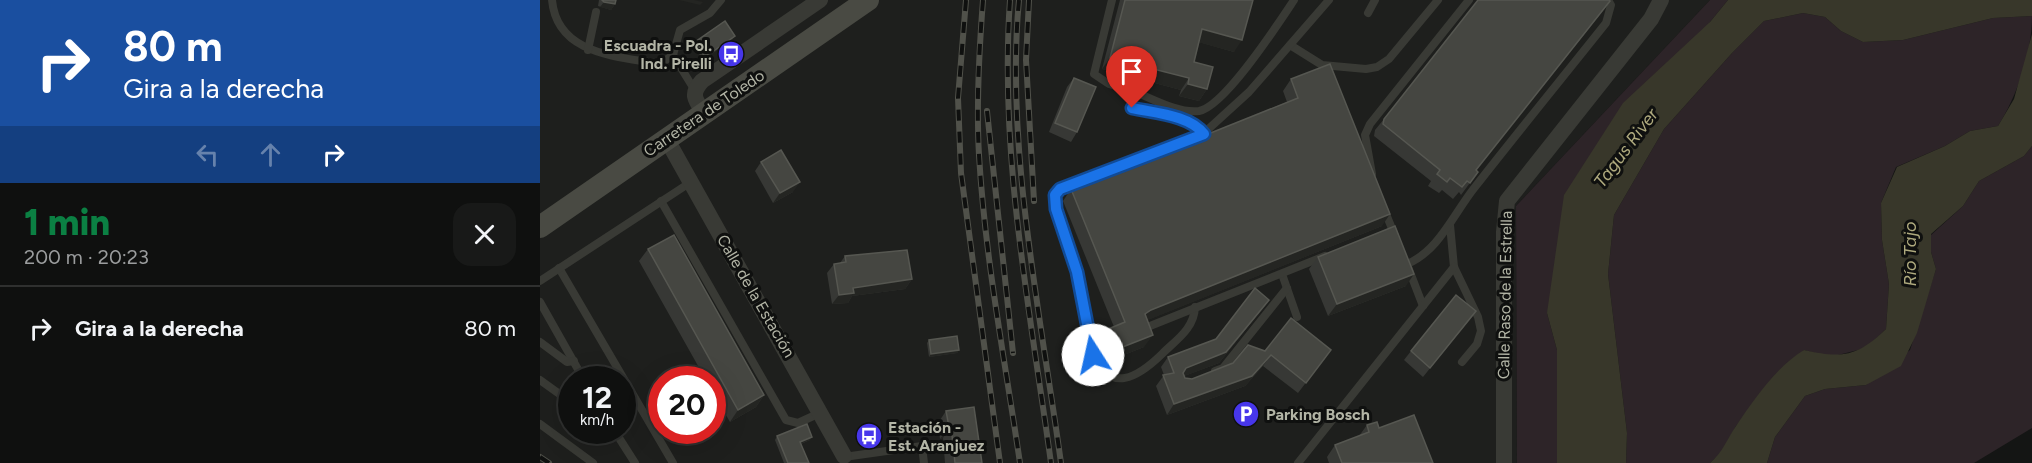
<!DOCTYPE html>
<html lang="es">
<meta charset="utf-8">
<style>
body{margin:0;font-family:Figtree,sans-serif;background:#181918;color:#f1f3f6;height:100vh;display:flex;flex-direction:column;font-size:22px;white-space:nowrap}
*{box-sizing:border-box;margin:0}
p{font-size:20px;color:#9b9d9e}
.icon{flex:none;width:33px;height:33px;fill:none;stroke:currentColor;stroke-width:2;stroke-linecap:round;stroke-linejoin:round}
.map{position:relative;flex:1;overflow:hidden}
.panel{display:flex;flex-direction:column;background:#0f100f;width:540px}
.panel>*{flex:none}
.guide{background:#1a4fa0;color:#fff;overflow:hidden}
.speed{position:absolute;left:18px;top:366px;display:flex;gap:12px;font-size:30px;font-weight:700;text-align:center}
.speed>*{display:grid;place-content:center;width:78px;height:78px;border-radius:50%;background:#0f100f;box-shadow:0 6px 24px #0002,0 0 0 2px #2f302f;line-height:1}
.speed small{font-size:15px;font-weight:400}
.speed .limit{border:9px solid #d22;background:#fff;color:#111}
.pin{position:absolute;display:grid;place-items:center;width:51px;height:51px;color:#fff;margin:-62px -26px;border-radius:50% 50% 50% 0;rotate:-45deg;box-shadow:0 0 6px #0007}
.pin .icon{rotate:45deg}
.me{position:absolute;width:66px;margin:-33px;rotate:350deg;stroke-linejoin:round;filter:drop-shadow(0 0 4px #0008)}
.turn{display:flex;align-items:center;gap:21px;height:126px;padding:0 24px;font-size:27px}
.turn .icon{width:78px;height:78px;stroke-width:2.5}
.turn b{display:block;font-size:42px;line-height:51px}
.lanes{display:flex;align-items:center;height:57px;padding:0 24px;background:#0003;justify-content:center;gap:30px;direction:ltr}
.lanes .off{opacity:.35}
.round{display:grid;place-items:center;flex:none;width:63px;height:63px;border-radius:18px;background:#181918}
.summary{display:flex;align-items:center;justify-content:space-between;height:102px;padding:0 24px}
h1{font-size:36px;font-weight:800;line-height:45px;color:#0b8043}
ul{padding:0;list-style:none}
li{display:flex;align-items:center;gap:18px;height:84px;padding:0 24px;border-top:2px solid #2f302f}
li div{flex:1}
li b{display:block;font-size:22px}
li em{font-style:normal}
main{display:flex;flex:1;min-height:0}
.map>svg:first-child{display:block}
.built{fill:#1e1f1d;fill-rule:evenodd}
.green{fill:#2d2428}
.water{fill:#38372a}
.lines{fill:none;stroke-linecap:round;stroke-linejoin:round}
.lane{stroke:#393a35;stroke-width:8}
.street{stroke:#393a35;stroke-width:16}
.secondary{stroke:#494a43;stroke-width:22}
.rail-casing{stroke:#50514a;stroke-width:6}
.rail{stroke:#0f100f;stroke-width:4;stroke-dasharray:11;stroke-linecap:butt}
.wall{fill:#373835}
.shaded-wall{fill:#242522}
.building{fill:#454641;stroke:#565751;stroke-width:1.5}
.route-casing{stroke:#114b97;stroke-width:15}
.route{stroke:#1a73e8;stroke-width:10}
.labels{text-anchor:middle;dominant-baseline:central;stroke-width:6;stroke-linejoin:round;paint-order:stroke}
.poi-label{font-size:16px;font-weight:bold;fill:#b3b5a6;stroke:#0f100f;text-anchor:start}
.street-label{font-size:16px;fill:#b3b5a6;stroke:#0f100f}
.water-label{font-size:18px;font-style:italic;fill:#afaa7e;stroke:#0f100f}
</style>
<main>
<section class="panel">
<div class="guide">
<div class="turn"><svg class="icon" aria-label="right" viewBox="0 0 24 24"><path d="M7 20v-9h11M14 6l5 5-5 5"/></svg><div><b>80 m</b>Gira a la derecha</div></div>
<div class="lanes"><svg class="icon off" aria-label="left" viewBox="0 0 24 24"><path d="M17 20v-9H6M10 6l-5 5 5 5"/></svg><svg class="icon off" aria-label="ahead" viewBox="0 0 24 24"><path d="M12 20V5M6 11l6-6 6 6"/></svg><svg class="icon" aria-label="right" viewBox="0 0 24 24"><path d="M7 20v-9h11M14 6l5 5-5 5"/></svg></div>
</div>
<div class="summary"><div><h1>1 min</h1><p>200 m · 20:23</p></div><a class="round"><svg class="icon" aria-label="close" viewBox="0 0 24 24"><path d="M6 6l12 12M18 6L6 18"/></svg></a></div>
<ul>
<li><svg class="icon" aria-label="right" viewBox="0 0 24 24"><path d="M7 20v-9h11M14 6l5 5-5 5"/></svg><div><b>Gira a la derecha</b></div><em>80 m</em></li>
</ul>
</section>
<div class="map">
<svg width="1492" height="463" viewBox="0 0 1492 463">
<rect width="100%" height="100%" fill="#141514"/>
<!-- built -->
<path class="built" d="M0 0H1170L976 206 977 463H0ZM32 380H82V430H32ZM122 380H172V430H122Z"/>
<!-- green -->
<g class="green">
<path d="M1170 0H1188L1170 22 1007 313 1017 350V463H977L976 206Z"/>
<path d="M1263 13 1285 17 1301 31 1323 42 1363 40 1453 18 1492 16C1492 53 1477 96 1458 126L1430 131 1405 146 1356 167 1341 203 1342 240 1349 284 1346 329 1326 348 1290 357 1264 350 1196 426 1181 453 1170 463H1086L1087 433 1068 274 1074 215 1124 129 1192 53 1224 21Z"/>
<path d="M1492 146V428L1434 463H1227L1235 437 1265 396 1285 389 1326 385 1370 350 1396 269 1391 252V235L1423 206 1439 181 1484 156Z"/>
</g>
<!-- water -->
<g class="water">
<path d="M1188 0H1492V16L1453 18 1363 40 1323 42 1301 31 1285 17 1263 13 1224 21 1192 53 1124 129 1074 215 1068 274 1087 433 1086 463H1017V350L1007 313 1024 195 1083 103 1170 22Z"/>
<path d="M1492 34V146L1484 156 1439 181 1423 206 1391 234V252L1396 269 1377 333 1361 366 1326 385 1285 389 1265 396 1235 437 1227 463H1170C1183 452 1187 439 1196 426 1215 398 1236 367 1264 350 1303 359 1318 356 1346 329L1349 284 1342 240 1341 203 1357 167 1405 146 1430 131 1458 126 1474 99Z"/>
</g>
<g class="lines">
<!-- lane -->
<g class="lane">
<path d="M12 0C17 55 77 56 120 64L133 55 140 30 170 13 181 0"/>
<path d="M572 0 554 74 569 84 593 91"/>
<path d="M828 13 835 0"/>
<path d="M750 45 782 65 826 69 837 67 849 59 898 0"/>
<path d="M48 50 56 12"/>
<path d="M133 55 154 89"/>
<path d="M664 133C650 115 614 113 592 108L593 91C611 98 639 114 659 111 685 106 738 24 754 0"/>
<path d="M832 174 825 135 830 124 929 0"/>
<path d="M121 201 246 420 258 423 282 412"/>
<path d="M844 209 855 236"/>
<path d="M910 225 914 267 938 317 941 331 937 344 922 362"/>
<path d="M867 264C899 251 914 213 935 187 978 132 1023 77 1066 23L1071 5 1068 0"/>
<path d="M868 267 883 306"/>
<path d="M19 268 133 463"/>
<path d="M742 274 757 317"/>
<path d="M0 281 151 182"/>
<path d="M0 302 44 380"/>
<path d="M655 307C654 329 636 340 622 354 549 425 549 323 538 274 532 249 513 220 515 195L521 189 664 133 709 92 789 0"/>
<path d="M605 328 785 256"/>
<path d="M0 342 27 362 34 361"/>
<path d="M675 371 683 368 747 288"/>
<path d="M0 380 32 403"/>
<path d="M0 424 53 463"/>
<path d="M74 430 95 463"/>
<path d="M304 457 382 446 384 463"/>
<path d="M758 463 914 267"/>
</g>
<!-- street -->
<g class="street">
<path d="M164 113C155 100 150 94 162 81L280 0"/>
<path d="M126 138 304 456"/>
<path d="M964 463V232L967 201 1111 19 1121 0"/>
</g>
<!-- secondary -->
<path class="secondary" d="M0 227 328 0"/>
<defs>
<g id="rail">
<path d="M426 0 418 98 421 173 460 463"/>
<path d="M443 0C439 52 436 103 439 155 445 258 465 361 480 463"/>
<path d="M470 0C459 155 490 310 511 463"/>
<path d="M479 0C465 146 501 317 521 463"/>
<path d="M489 0 486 60 494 201"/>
<path d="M447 111 473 353"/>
<path d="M0 457 9 463"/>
</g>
</defs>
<!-- rail casing -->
<use href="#rail" class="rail-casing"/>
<!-- rail -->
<use href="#rail" class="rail"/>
</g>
<!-- wall -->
<g class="wall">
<path d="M59 0H76L75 4 71 10 58 6Z"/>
<path d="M580 0H713L694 52 659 42 654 62 667 89 659 101 639 96 641 90 562 69Z"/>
<path d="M1070 1 1061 13 936 170 938 172 921 195 919 192 913 199 902 190 899 193 888 186 891 181 834 136 835 130 844 119Z"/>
<path d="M193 39 163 60 153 45 155 42Z"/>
<path d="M534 78 537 132 531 142 509 132 527 87Z"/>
<path d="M751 79 842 226 607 320 604 347 566 362 564 358 558 342 566 330 574 327 523 201 531 189 747 102 743 91Z"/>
<path d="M221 162 253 192 233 203 215 171Z"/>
<path d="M108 249 224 395 216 407 190 422 172 391V380H166L99 261Z"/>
<path d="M305 256 372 279 365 289 312 296 308 303 292 304 287 273 294 264 300 263Z"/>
<path d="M778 257 866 286 788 316 769 269Z"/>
<path d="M721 310 679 363 644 376 645 378 652 379 725 351 791 350 758 393 723 366 705 386 627 415 616 386 624 375 621 367 628 357 676 339Z"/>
<path d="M929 320 883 377 864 360 871 351Z"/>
<path d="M389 340 419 350 417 353 389 357 387 343Z"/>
<path d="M406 411 442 463H405L403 438 400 439 398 423Z"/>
<path d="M827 425 839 428 893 463H789L787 457 795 445 819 436Z"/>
<path d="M237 436 270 440 261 444 269 463H244L235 440Z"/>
</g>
<!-- shaded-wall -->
<g class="shaded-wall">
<path d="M139 0H154L163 2 160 5Z"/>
<path d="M1070 1 1061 13 927 181 936 170Z"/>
<path d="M64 2 75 4 71 10 60 7Z"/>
<path d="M662 29 702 40 694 52 654 41Z"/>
<path d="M195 36 193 39 163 60 165 57Z"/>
<path d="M570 58 649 78 641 90 562 69Z"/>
<path d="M648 84 667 89 659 101 639 96Z"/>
<path d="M260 182 253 192 233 203 240 193Z"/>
<path d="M850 214 842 226 603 322 605 314 611 310Z"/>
<path d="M874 274 866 286 788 316 797 304Z"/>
<path d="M372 279 365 289 312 296 308 303 292 304 299 295 313 288Z"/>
<path d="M729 300 679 363 639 378 646 368Z"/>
<path d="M613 335 604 347 566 362 575 350Z"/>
<path d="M419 350 417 353 389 357 391 354Z"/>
<path d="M731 355 723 366 705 386 627 415 634 404Z"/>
<path d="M224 395 216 407 190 422 198 410Z"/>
<path d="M411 426 403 438 400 439 409 427Z"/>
<path d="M272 437 270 440 258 445 260 442Z"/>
</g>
<!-- building -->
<g class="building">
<path d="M62 0H76L75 4 64 2Z"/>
<path d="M585 0H713L702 40 662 29 654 62 673 67 667 89 648 84 649 78 570 58Z"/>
<path d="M938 0H1069L1070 1 936 170 938 172 930 183 927 181 922 187 910 178 907 182 897 174 900 170 843 124 844 119Z"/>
<path d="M185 21 195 36 165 57 155 42Z"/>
<path d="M790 64 850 214 611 310 605 314 613 335 575 350 572 346 566 330 585 322 531 189 758 98 751 79Z"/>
<path d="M534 78 556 87 537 132 515 123Z"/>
<path d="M241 150 260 182 240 193 221 162Z"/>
<path d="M855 226 874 274 797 304 778 257Z"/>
<path d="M134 235 224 395 198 410 108 249Z"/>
<path d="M367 250 372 279 313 288 314 293 299 295 294 264 306 262 305 256Z"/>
<path d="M715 288 729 300 686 352 646 368 643 373 645 378 652 379 693 363 708 345 725 351 751 318 791 350 766 383 731 355 712 376 634 404 623 375 634 373 628 357 676 339Z"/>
<path d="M916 295 936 311 890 368 871 351Z"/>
<path d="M417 336 419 350 391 354 389 340Z"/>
<path d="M434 407 442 463H415L411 426 409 427 406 411Z"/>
<path d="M874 415 893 463H802L795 445 829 432 827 425 837 422 839 428Z"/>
<path d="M267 424 272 437 260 442 269 463H248L237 436Z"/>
</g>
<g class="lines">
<defs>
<path id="route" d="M553 355 537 272 516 209 515 195 520 189 664 134C650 115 614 113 592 108"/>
</defs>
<!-- route casing -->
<use href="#route" class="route-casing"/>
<!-- route -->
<use href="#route" class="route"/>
</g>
<!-- icons -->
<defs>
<symbol id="bus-disc" viewBox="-11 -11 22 22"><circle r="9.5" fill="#4736eb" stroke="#0f100f"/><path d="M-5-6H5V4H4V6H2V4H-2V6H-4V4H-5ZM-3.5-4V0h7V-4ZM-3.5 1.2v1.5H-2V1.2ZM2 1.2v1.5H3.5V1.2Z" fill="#fff"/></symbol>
<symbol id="parking-disc" viewBox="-11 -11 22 22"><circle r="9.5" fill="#4736eb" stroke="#0f100f"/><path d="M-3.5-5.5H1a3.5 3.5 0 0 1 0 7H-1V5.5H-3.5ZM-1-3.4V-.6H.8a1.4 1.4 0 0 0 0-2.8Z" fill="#fff"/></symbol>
</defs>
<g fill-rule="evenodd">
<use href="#bus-disc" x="176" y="39" width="30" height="30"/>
<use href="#parking-disc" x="691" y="399" width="30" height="30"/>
<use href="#bus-disc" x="314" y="421" width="30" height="30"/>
</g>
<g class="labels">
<!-- poi labels -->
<g class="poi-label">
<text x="172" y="45" text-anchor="end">Escuadra - Pol.<tspan x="172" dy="18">Ind. Pirelli</tspan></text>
<text x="726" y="414">Parking Bosch</text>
<text x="348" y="427">Estación -<tspan x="348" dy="18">Est. Aranjuez</tspan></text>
</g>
<!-- street labels -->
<g class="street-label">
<text transform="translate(164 113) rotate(-34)">Carretera de Toledo</text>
<text transform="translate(965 295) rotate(-89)">Calle Raso de la Estrella</text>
<text transform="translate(216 296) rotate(60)">Calle de la Estación</text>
</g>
<!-- water labels -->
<g class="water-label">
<text transform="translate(1086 148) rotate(-53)">Tagus River</text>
<text transform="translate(1370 254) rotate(-90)">Río Tajo</text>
</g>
</g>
</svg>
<div class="speed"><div>12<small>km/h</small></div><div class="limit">20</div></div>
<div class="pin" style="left:592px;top:108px;background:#d93025"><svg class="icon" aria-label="arrive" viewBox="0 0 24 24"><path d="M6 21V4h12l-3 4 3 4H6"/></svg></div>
<svg class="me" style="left:553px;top:355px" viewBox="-20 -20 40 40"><circle r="19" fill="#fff"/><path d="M0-13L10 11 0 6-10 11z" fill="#1a73e8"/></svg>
</div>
</main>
